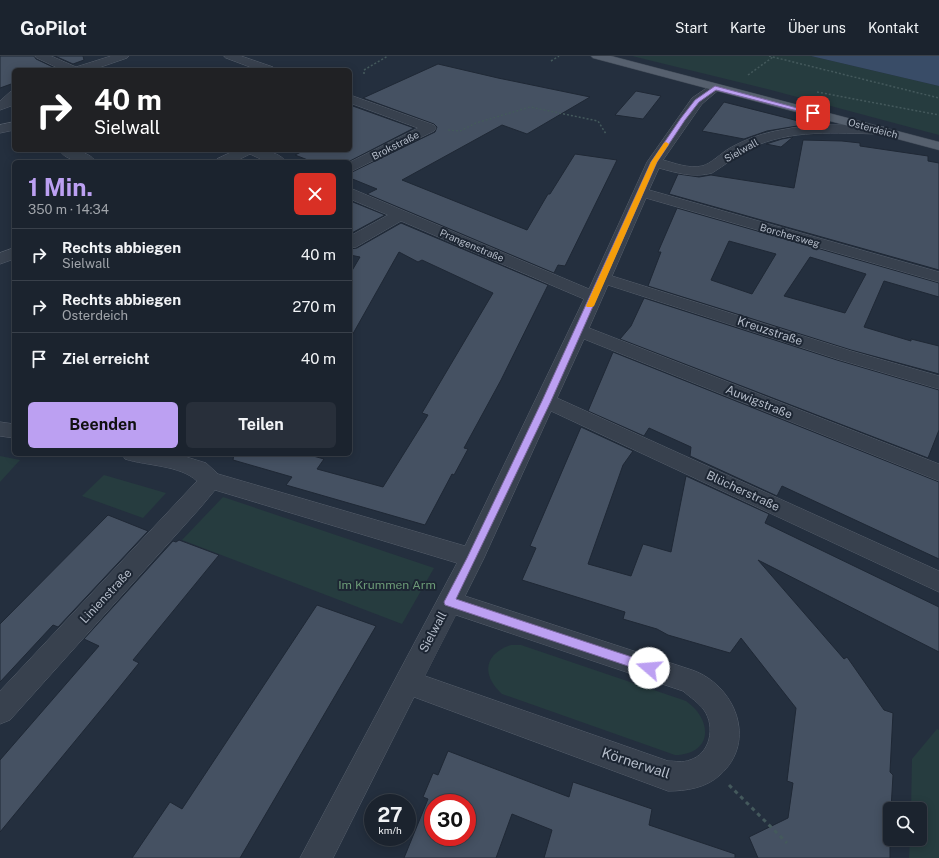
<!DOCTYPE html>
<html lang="de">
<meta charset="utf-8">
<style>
body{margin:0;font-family:"Public Sans",sans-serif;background:#282f3a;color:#f1f3f6;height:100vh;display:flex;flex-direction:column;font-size:15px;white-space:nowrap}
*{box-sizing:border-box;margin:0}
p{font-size:13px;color:#a0a4aa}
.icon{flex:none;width:22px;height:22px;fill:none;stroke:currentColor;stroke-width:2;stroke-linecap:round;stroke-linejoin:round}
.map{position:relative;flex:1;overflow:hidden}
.side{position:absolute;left:12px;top:104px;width:340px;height:296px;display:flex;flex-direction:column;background:#1b232e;border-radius:6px;box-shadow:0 2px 10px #0003,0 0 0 1px #39404a}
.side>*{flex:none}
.hud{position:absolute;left:12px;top:12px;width:340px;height:84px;border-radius:6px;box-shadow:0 2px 10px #0003,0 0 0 1px #39404a;background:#202124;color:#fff;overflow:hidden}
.buttons{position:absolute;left:883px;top:746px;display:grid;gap:8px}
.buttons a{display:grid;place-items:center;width:44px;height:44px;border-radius:6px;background:#1b232e;box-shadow:0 2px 10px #0003,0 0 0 1px #39404a;font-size:20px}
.speed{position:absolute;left:364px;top:738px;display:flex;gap:8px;font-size:20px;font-weight:700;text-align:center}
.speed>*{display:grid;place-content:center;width:52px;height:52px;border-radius:50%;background:#1b232e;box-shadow:0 2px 10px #0003,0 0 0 1px #39404a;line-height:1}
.speed small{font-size:10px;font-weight:400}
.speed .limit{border:6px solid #d22;background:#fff;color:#111}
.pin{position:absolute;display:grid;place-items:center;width:34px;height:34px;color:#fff;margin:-17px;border-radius:8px;box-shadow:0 2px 6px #0006}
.me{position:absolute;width:44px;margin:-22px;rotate:288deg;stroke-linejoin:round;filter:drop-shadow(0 0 3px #0008)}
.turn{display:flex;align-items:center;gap:14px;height:84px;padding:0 16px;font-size:18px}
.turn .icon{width:52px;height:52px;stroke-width:2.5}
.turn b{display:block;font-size:28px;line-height:34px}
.round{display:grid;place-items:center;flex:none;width:42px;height:42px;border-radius:6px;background:#282f3a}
.summary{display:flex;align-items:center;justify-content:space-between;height:68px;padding:0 16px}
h1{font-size:24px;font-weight:700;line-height:30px;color:#bca0f2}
.button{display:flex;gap:8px;margin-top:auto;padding:8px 16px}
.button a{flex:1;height:46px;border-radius:6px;background:#bca0f2;color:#111;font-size:16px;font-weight:700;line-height:46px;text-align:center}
.button a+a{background:#282f3a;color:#f1f3f6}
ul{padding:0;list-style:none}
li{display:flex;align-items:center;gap:12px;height:52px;padding:0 16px;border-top:1px solid #39404a}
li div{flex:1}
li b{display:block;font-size:15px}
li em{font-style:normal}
header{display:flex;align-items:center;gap:24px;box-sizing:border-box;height:56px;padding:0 20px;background:#1b232e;border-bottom:1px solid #39404a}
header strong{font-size:19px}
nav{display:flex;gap:22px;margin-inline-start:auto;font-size:14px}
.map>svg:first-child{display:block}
.green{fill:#263c3f}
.water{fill:#394c67}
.building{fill:#455162;stroke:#1f2835;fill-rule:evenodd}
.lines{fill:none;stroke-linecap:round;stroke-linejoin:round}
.minor-casing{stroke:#565f6c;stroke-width:1}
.major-casing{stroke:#414a57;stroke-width:1}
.path-far1{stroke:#44595c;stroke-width:1.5;stroke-dasharray:2 2;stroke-linecap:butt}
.path{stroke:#44595c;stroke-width:3;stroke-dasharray:4 4;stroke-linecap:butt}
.minor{fill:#38414e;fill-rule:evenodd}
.major{fill:#56606e;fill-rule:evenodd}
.route{fill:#bca0f2;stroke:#7a689d}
.slow{fill:#f59e0b}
.labels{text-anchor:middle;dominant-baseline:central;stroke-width:4;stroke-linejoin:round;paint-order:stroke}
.far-street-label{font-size:10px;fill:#b4bcc9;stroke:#1d2633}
.street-label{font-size:12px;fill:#b4bcc9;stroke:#1d2633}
.park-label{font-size:12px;fill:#6b9a76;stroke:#1d2633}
.near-street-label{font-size:14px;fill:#b4bcc9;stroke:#1d2633}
</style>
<header>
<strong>GoPilot</strong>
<nav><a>Start</a><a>Karte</a><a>Über uns</a><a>Kontakt</a></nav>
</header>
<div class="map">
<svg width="939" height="802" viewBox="0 0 939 802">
<rect width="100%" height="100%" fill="#242f3e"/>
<!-- green -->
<g class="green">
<path d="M632 0H811L939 30V79L771 34Z"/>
<path d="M0 400 20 404 0 426Z"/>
<path d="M104 419 166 437 143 462 82 440Z"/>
<path d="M223 441 434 512 402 568 182 484Z"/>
<path d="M511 589H521L686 645C713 664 713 698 675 699L502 638C481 619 484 598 511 589Z"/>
<path d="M937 673 939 674V802H909L910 783H920V753H911L912 703Z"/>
</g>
<!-- water -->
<path class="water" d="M811 0H939V30Z"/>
<!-- building -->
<g class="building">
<path d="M0 0H34L36 3 57 13 14 14V27L0 32Z"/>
<path d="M55 0H83L84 4 73 8Z"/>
<path d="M438 8 498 22 590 41 527 78 502 69 402 124 527 174 548 138H550L575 98 617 104 565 210 558 209 554 217 367 138 377 133 350 122V117L435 76 437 71 434 68 363 42Z"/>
<path d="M636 35 661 40 643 63 615 59Z"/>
<path d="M724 46 787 62 809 68 767 75 744 83 702 75Z"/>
<path d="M350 49 414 72 348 106H313L295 99 305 94H350Z"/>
<path d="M793 81 781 91 766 88 782 83Z"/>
<path d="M803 84 842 85 860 87V90L928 100V105L939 107V214L669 138 678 118 699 121 711 119 794 132Z"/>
<path d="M353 146 385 159 350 178V147Z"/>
<path d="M677 152 939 227V241L884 225 864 271 911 285V283L939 290V318L851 294 648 230 661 196H658ZM729 185 776 198 752 238 711 224ZM810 201 866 218 845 257 784 240Z"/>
<path d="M401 167 548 229 501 324 464 392 468 393 454 419 452 418 425 469 286 429 292 421 233 404 234 398H306L324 403 317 413 383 431 428 359 422 357 493 237 422 204 418 206 399 196 350 283V218L360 201 350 199V193L357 192Z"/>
<path d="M644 242 837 304 939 334V374L928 402 620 283 631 270Z"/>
<path d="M613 296 939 426V503L782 430 777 440 690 400 691 391 649 372 644 380 588 355Z"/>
<path d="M581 371 633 395 623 409 588 508 631 520 643 488 671 496 686 420 769 458 765 467 939 551V596L758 504 844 603 847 601 884 654 893 657 890 716 893 719 891 753H890V802H758L749 781 788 762 793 727 787 725 796 652 741 582 730 597 668 579 657 573 623 563 625 556 522 524 536 492 530 490Z"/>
<path d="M108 459 148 475 58 571 53 569 0 626V568Z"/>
<path d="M179 484 219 499 133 604 139 607 118 633 0 776V704L99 590 84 583 173 485 176 486Z"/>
<path d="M317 549 376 570 240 802H132L170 746 182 753Z"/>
<path d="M448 695 569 741 573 726 652 753 649 769 735 798V802H544L552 774 512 758 496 802H404L428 743 423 741 433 717 438 719ZM433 747H467V781H433Z"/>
</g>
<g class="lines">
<defs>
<g id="minor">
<path d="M35 0H51L76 11 111 0H129L127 2 92 14H62L37 2Z"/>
<path d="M224 0H241L273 11 275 14H258L226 2Z"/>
<path d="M715 28 719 29 721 32 702 48 663 104C674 107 689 113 702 110 711 108 721 97 730 92 746 83 763 77 781 74 813 67 847 69 879 70L884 71 886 74 884 77 879 78C837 77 790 73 751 92 737 99 725 109 712 117 694 122 677 117 659 112L649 134 939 216V226L646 142 612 220 851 295 939 320V333L837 303 608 229 589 272 939 408V425L584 283 557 342 939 515V536L551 355 484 502 465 540 692 614C735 629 758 685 720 719 706 732 686 735 668 735L414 641 333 802H300L457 507 215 434 200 452 10 664 0 668V635L197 425C180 409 147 410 125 403L122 398 180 399 206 407 218 418 465 490 584 243 401 165 356 191 350 192V180L388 159 350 143V132L589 233 647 106 692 42 711 29ZM456 559 683 635C690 641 699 647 704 654 716 671 710 698 690 704 683 707 675 705 668 705L425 620Z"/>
<path d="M14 35V46L11 50 0 54V45L10 36Z"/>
<path d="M350 39 434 69 436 72 434 75 350 116V106L418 72 350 47Z"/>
<path d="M14 66V74L0 77V69Z"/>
<path d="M59 94C72 94 88 94 96 106 83 106 67 106 59 94Z"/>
<path d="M236 94C251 94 277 92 286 106H267L250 98 234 106H215L217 103Z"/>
<path d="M14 192V203L0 208V197Z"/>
<path d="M0 366 14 368V382L0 380Z"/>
</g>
<path id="major" d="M591 0H611L939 86V94L593 2Z"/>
</defs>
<!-- minor casing -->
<use href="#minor" class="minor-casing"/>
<!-- major casing -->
<use href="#major" class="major-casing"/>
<!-- path-far1 -->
<g class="path-far1">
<path d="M769 0 939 42"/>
<path d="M551 5 559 0"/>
<path d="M364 18V14L388 0"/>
<path d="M748 19 773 1"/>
<path d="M817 36 939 59"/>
<path d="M448 74 460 75 476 67 530 51 598 65 606 78"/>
</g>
<!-- path -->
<path class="path" d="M729 729 787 787"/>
<!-- minor -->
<use href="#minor" class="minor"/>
<!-- major -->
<use href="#major" class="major"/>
</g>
<!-- route -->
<path class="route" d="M715 30 816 57 813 59 716 34 699 46 685 64 657 106 551 345 456 543 653 608 655 612 653 615 649 617 445 549 444 546 467 502 542 345 651 106 681 62 695 44Z"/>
<!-- slow -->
<path class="slow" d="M666 86 669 88 657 106 594 250 592 251H587L586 250 651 106 664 87Z"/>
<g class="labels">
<!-- far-street labels -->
<g class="far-street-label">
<text transform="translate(873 72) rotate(15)">Osterdeich</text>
<text transform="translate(395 89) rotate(-27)">Brokstraße</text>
<text transform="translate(741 94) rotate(-29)">Sielwall</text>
<text transform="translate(790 179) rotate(16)">Borchersweg</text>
<text transform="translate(472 189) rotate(23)">Prangenstraße</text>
</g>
<!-- street labels -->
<g class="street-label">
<text transform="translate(770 275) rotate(18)">Kreuzstraße</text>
<text transform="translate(759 346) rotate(22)">Auwigstraße</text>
<text transform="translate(743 435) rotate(25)">Blücherstraße</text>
<text transform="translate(106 540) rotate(-47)">Linienstraße</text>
<text transform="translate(433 576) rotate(-62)">Sielwall</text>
</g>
<!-- park labels -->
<g class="park-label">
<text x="387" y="529">Im Krummen Arm</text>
</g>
<!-- near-street labels -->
<g class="near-street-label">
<text transform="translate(636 707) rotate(18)">Körnerwall</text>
</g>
</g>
</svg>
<div class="buttons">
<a><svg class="icon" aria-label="search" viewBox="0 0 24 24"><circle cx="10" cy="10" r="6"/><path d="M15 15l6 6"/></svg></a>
</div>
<div class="speed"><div>27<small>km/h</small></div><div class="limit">30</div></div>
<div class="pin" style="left:813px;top:57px;background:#d93025"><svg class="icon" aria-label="arrive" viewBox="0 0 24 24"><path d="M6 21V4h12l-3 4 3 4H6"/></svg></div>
<svg class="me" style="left:649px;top:612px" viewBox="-20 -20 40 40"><circle r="19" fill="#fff"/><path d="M0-13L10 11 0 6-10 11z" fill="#bca0f2"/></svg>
<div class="hud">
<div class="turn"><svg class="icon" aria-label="right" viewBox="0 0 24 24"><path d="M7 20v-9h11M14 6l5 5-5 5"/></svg><div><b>40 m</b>Sielwall</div></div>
</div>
<section class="side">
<div class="summary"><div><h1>1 Min.</h1><p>350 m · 14:34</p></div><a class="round" style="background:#d93025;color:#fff"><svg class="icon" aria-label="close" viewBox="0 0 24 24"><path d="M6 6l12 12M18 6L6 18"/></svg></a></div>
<ul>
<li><svg class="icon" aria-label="right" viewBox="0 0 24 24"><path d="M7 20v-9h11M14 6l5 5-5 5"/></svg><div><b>Rechts abbiegen</b><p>Sielwall</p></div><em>40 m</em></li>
<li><svg class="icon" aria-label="right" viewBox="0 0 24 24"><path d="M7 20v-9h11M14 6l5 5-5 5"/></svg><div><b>Rechts abbiegen</b><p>Osterdeich</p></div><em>270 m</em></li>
<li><svg class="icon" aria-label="arrive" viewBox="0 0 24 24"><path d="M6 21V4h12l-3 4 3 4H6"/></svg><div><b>Ziel erreicht</b></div><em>40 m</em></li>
</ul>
<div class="button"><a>Beenden</a><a>Teilen</a></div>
</section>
</div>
